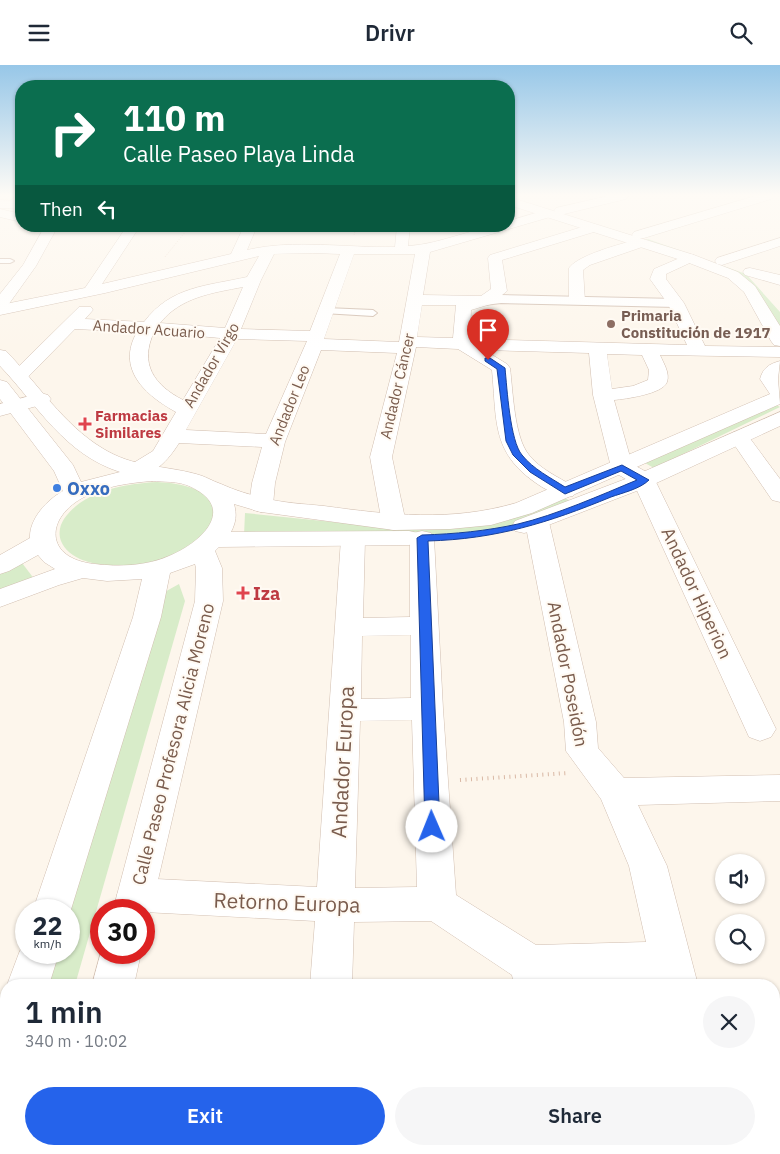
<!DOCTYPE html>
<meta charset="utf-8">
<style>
body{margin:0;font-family:"IBM Plex Sans",sans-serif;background:#f6f6f7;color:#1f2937;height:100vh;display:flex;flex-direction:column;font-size:19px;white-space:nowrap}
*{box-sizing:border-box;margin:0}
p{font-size:16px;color:#747a83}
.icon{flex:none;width:28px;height:28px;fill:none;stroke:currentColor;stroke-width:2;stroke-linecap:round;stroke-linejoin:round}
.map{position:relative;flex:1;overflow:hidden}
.drawer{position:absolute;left:0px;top:914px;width:780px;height:176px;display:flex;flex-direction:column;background:#fff;border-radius:20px 20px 0 0;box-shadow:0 1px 4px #0004}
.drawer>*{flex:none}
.guide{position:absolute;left:15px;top:15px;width:500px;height:152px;border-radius:20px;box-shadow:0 1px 4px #0004;background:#0b6e4f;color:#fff;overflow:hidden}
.tools{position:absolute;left:715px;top:789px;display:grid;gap:10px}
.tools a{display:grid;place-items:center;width:50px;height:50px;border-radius:50%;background:#fff;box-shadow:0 1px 4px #0004;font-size:25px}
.speed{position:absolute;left:15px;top:834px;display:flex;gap:10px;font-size:25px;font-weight:700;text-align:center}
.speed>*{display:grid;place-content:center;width:65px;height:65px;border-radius:50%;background:#fff;box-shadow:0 1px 4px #0004;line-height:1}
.speed small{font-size:12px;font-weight:400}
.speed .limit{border:8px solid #d22;background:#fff;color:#111}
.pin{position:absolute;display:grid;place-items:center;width:42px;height:42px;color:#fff;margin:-51px -21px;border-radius:50% 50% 50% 0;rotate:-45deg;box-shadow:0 0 5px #0007}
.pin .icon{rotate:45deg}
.me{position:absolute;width:55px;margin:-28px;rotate:359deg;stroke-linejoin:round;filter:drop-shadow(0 0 4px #0008)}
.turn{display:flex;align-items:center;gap:18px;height:105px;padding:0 25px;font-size:22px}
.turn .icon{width:65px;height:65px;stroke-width:2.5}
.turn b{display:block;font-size:35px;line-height:42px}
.then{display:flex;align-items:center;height:48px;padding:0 25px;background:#0003;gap:10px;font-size:19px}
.round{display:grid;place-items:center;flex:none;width:52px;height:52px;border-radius:26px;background:#f6f6f7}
.summary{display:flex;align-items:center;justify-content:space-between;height:85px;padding:0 25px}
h1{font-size:30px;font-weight:600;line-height:38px}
.action{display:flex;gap:10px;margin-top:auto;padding:10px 25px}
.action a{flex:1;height:58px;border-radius:30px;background:#2563eb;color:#fff;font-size:20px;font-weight:600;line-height:58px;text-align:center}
.action a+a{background:#f6f6f7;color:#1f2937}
header{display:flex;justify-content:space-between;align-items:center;height:65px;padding:0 25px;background:#fff;font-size:22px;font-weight:600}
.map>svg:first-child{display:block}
.green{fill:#d8ecc9}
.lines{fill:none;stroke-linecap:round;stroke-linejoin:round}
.service-casing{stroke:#d1beb0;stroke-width:2}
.pedestrian-casing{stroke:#d1beb0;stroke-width:2}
.minor-casing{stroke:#d1beb0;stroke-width:1}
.tertiary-casing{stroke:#d1beb0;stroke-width:1}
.path-far1{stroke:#d9b8a5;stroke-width:1;stroke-dasharray:0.5 2;stroke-linecap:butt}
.path{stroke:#d9b8a5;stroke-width:4;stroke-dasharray:1 4.5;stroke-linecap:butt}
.service{fill:#fff;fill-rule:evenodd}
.pedestrian{fill:#fff;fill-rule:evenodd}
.minor{fill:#fff;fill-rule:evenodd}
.tertiary{fill:#fff;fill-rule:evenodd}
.route{fill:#2563eb;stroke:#184099}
.education-dot{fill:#8d6e63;stroke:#fffaf3;stroke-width:2}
.health-dot{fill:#e0444e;stroke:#fffaf3;stroke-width:2}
.shop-dot{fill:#3f7fe0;stroke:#fffaf3;stroke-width:2}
.labels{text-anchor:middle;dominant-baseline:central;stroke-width:4;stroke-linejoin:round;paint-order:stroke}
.far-education-label{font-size:15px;font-weight:bold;fill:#785e54;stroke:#fffaf3;text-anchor:start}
.far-street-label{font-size:15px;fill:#7a5c4d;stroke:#fffaf3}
.far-health-label{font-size:15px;font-weight:bold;fill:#be3a42;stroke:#fffaf3;text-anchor:start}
.shop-label{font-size:18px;font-weight:bold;fill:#366cbe;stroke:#fffaf3;text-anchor:start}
.health-label{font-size:18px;font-weight:bold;fill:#be3a42;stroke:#fffaf3;text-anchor:start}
.street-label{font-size:18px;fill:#7a5c4d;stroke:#fffaf3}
.near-street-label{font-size:21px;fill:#7a5c4d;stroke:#fffaf3}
</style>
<header><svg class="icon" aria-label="menu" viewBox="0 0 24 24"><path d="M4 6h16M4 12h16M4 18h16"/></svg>Drivr<svg class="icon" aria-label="search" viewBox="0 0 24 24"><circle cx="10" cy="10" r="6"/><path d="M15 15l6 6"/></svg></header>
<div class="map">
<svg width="780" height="1089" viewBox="0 0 780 1089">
<rect width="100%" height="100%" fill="#fdf6ec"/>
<!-- green -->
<g class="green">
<path d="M648 174 746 209 780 247V261L743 211 642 176Z"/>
<path d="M775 339 780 342 654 403 645 398Z"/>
<path d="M157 417C174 418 206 421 213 441 215 446 213 455 213 461 203 469 192 482 181 488 155 503 75 511 61 476 58 468 60 460 64 454 84 425 125 419 157 417Z"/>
<path d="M564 433 576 438 526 458 457 471 383 474 244 470 245 448 392 463Z"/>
<path d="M19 494 35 515 0 531V506Z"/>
<path d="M179 519 185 536 75 920H41L51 888H69V845L161 529Z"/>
</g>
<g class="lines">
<defs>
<g id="service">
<path d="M0 194H10L14 196 10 198H0Z"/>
<path d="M326 243 373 245 377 248 373 251 323 248V244Z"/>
</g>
<g id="pedestrian">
<path d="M17 131H21V137L15 142H7V138Z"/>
<path d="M501 230 676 234 683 238 676 242 501 238 485 240 479 236 480 233Z"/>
</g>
<g id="minor">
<path d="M608 131H628L626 134 560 150 554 146 556 143Z"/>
<path d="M755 131H773L771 134 644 173H634L632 170 634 167Z"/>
<path d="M0 135 21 136V144L0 143Z"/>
<path d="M546 145 552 149 550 152 430 187 423 230 481 231 491 224 488 193 490 190 592 159 599 163 597 166 502 195 507 226 491 239 471 245 470 274 687 280 668 239 650 214 654 204 689 189 694 190 696 193 694 196 666 209V214L684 238 705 281 780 282V292L660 290C664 299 670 308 667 317 663 329 625 334 614 335L632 399 652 410 655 415 776 664 771 672 760 676 749 672 634 419 614 407 611 402 593 330 589 288 484 285 507 299 510 303C513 326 514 372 529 390 540 404 558 412 573 421L577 426 573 431C560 434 553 428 542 422 491 390 497 358 492 305L458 284 416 282 392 392 406 458 403 463 394 465 385 463 382 458 370 392 397 288 321 285 285 377 275 418 273 440 269 445 261 447 253 445 249 440 252 418 262 382 179 378C169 394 152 415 130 410L127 405 130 400 153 386 176 347C145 330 116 304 137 267L75 264 27 313 20 315 13 313 11 309 79 242H91L93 245 85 254 144 257C171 221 207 221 247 212L259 191 105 228 0 250V240L85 223 127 161H140L102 219 231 189 244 161H257L247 185C295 174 345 183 395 182L397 161H410L408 181C443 179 474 161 509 161V156ZM313 188 340 189 310 266 241 264 261 215 274 189ZM354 189H415L399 277 324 274ZM243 222 225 263 160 258C181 232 212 228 243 222ZM422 240H456L453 273 417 272ZM154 267 220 273 183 335C154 320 139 299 154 267ZM237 274 307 276 266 369 186 365ZM607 289 642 290 649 305 648 315 633 321 612 324Z"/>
<path d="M780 173V181L722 200 717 199 715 196 717 193Z"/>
<path d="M640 174 647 178 645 181 590 200 583 205 585 236 583 239H571L569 236V203C578 190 623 178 640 174Z"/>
<path d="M750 203 780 210V220L745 210 743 207 745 204Z"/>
<path d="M41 328 48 330 51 334 48 338 0 351V339Z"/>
<path d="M739 366 746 368 780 414V437L772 435 729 372 732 368Z"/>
<path d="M537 450 546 452 549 457 596 657 598 683 624 713 780 710V736L638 740 667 801 698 920H656L655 914 555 917 556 920H514L512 910 431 856 354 857 352 920H310L315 856 144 847V845H131L122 842 117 830 122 818 136 813 317 822 341 474 344 469 353 467 362 469 365 474 363 553 410 552V473L413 468 422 466 431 468 434 473 443 644 456 830 536 880 646 877 629 801 601 734 566 686 564 657 525 457 528 452ZM411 570V633L361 634 362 571ZM412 655 417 822 355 823 360 656Z"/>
<rect x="299" y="1084" width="48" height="5"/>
<path d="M538 1084H586L587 1089H539Z"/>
<path d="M694 1084H742L744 1089H696Z"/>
</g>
<g id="tertiary">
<path d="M509 132 694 190 738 207 755 221 780 261V281L774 280 771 276 744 227 728 213 684 196 509 140Z"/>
<path d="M0 144 21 149V157L0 152Z"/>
<path d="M45 161H58L36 201 6 243 0 245V229L23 200Z"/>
<path d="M0 285 6 286C37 318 64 360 102 383 134 403 163 400 196 409 205 411 212 416 221 419 234 425 250 430 264 433 283 438 304 439 324 441 390 450 451 457 516 438L770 329 760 314C763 303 769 299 780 296L778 314 780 339 532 448 491 460 450 464 394 465 261 447 234 439C237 450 236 457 231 467L409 466 418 468 421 473 418 478 409 480 219 482 215 486 222 503 223 536 151 845 144 858V845H113L195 536 196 503 195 499 170 508 161 552 69 851V845H33L133 552 142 514 107 516 83 513 59 520 0 542V524L55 504 44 497 38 490 9 506 0 509V490L30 473C29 454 47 435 63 426L54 406 0 334V315L7 317 73 400 81 417 120 407C64 389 38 341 0 301ZM152 416C164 417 178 416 189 421 239 443 201 478 169 491 146 501 120 502 95 499 44 494 44 452 86 431 106 421 129 418 152 416Z"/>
<path d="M780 347V361L652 420 533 466 524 468 515 466 512 461 515 456 636 410Z"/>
<path d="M26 874V888H59L49 920H7L19 888Z"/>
<path d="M101 887 141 888 134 920H92Z"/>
<path d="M6 966V1028L0 1030V968Z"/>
<path d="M47 1084H95L94 1089H46Z"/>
</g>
</defs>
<!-- service casing -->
<use href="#service" class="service-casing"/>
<!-- pedestrian casing -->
<use href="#pedestrian" class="pedestrian-casing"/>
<!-- minor casing -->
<use href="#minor" class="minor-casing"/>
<!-- tertiary casing -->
<use href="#tertiary" class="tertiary-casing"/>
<!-- path-far1 -->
<g class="path-far1">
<path d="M421 164 430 161"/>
<path d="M354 170 357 161"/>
<path d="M165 192 190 161"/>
</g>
<!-- path -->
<path class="path" d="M460 715 568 708"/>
<!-- service -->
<use href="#service" class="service"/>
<!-- pedestrian -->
<use href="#pedestrian" class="pedestrian"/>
<!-- minor -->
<use href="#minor" class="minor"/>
<!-- tertiary -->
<use href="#tertiary" class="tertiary"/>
</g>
<!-- sky -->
<linearGradient id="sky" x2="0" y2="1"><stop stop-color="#97c7e8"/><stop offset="0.46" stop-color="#fefbf6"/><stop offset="1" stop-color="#fefbf6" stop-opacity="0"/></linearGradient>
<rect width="780" height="283" fill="url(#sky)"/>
<!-- route -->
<path class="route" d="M485 293H490L505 303C507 323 510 376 522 390 533 404 551 413 565 422L622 400 649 415C640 424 622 428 611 432 548 458 496 474 428 476L440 762 438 767 432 768 427 767 425 762 417 473 422 470C455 469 486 466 518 459 556 450 601 430 637 415L621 406 565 429 530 407 513 390 506 376 497 304 485 296Z"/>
<!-- markers -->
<circle class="education-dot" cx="611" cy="259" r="5"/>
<g class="health-dot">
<path d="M82.5 351.5h5v5h5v5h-5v5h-5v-5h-5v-5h5z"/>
<path d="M240.5 520.5h5v5h5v5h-5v5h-5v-5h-5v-5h5z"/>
</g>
<circle class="shop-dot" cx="57" cy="423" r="5"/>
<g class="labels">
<!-- far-education labels -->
<g class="far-education-label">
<text x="621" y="250">Primaria<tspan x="621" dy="17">Constitución de 1917</tspan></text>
</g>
<!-- far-street labels -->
<g class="far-street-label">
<text transform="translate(149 264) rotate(4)">Andador Acuario</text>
<text transform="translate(211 300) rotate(-60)">Andador Virgo</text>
<text transform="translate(397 321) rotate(-77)">Andador Cáncer</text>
<text transform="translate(289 340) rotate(-68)">Andador Leo</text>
</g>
<!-- far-health labels -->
<g class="far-health-label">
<text x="95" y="350">Farmacias<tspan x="95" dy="17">Similares</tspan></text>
</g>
<!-- shop labels -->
<g class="shop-label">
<text x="67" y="423">Oxxo</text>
</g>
<!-- health labels -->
<g class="health-label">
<text x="253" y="528">Iza</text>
</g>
<!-- street labels -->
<g class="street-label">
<text transform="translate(697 528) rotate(65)">Andador Hiperion</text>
<text transform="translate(568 609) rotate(79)">Andador Poseidón</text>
<text transform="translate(173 679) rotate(-76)">Calle Paseo Profesora Alicia Moreno</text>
</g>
<!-- near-street labels -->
<g class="near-street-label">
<text transform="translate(342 697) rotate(-87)">Andador Europa</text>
<text transform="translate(287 837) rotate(2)">Retorno Europa</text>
</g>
</g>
</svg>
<div class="tools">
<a><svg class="icon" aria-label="sound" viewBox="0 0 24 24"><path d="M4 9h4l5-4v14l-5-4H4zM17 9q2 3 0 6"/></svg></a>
<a><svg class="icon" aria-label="search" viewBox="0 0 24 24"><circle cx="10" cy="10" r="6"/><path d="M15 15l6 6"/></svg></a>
</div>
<div class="speed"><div>22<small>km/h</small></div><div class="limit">30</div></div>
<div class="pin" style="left:488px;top:295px;background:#d93025"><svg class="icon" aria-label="arrive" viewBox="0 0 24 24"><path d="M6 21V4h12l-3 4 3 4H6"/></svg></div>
<svg class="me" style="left:432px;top:762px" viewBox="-20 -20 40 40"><circle r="19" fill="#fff"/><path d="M0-13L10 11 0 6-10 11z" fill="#2563eb"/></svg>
<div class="guide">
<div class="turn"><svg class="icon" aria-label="right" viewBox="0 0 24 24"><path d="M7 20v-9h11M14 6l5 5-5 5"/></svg><div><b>110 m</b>Calle Paseo Playa Linda</div></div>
<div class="then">Then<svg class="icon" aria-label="left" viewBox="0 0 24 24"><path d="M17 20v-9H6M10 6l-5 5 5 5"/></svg></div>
</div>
<section class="drawer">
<div class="summary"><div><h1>1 min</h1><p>340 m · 10:02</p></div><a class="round"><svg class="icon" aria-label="close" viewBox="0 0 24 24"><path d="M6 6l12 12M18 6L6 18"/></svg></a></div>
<div class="action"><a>Exit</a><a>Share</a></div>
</section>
</div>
